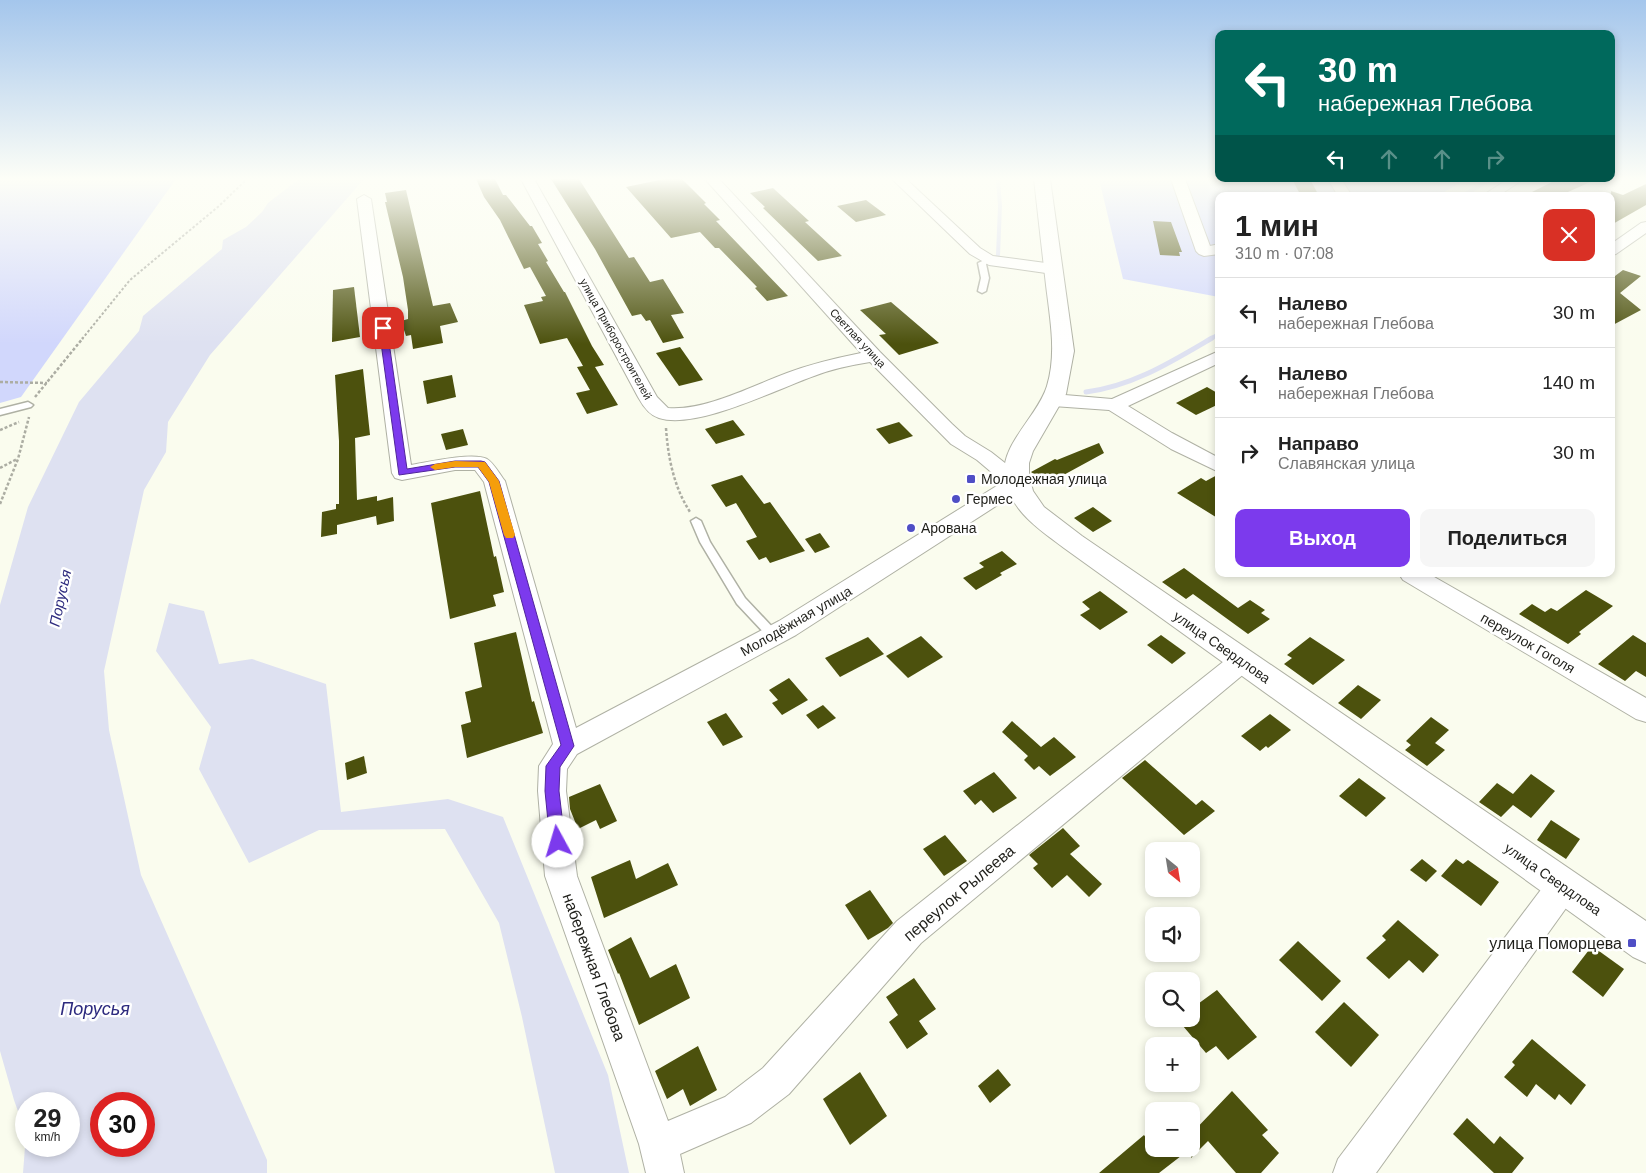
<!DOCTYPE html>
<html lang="ru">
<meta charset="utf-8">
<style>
body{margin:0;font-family:Arial,sans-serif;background:#f6f6f6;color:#222;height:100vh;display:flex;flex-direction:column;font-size:19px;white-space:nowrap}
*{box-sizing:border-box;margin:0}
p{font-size:16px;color:#767676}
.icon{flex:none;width:28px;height:28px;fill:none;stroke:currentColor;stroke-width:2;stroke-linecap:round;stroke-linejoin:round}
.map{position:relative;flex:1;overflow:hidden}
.sheet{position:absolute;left:1215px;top:192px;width:400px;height:385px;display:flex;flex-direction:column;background:#fff;border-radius:10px;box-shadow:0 2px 8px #0003}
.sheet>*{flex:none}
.guide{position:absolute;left:1215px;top:30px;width:400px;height:152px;border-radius:10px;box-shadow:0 2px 8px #0003;background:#00695c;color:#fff;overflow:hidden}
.needle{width:32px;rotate:150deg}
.tools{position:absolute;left:1145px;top:842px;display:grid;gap:10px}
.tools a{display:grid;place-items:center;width:55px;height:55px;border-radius:10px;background:#fff;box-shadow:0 2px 8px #0003;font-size:25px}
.speed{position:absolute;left:15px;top:1092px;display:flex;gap:10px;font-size:25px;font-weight:700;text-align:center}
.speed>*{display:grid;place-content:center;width:65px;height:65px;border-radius:50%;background:#fff;box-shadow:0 2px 8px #0003;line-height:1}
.speed small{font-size:12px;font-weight:400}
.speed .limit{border:8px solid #d22;background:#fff;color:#111}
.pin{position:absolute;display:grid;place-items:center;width:42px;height:42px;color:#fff;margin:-21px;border-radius:10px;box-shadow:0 2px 8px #0006}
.me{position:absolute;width:55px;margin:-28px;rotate:354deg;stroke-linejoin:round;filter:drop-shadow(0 0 4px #0008)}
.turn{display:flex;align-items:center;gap:18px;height:105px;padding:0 20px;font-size:22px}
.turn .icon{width:65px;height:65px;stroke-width:2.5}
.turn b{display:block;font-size:35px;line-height:42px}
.lanes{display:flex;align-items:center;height:48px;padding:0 20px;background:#0003;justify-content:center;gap:25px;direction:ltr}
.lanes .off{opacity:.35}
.round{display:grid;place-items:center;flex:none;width:52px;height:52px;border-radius:10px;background:#f6f6f6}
.headline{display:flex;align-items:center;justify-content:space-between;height:85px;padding:0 20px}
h1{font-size:30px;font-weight:600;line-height:38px}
.button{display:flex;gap:10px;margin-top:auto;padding:10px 20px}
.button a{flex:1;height:58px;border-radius:10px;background:#7c3aed;color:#fff;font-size:20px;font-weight:600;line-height:58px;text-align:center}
.button a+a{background:#f6f6f6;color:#222}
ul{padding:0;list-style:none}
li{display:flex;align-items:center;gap:15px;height:70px;padding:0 20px;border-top:1px solid #e0e0e0}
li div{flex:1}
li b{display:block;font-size:19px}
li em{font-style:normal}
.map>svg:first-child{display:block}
.green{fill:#d1d7fc}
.water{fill:#dee1f1;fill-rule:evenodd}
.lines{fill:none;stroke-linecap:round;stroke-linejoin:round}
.stream-far1{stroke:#dee1f1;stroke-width:4}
.stream{stroke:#dee1f1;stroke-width:5}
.building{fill:#4c510d}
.service-casing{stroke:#afb1a4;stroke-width:3}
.minor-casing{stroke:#afb1a4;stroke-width:2}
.tertiary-casing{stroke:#afb1a4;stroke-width:2}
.path-far1{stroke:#acada3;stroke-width:2;stroke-dasharray:2.5 2;stroke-linecap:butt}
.path{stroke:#acada3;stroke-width:2.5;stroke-dasharray:3 2;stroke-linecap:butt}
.service{fill:#fff;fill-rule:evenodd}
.minor{fill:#fff;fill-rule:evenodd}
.tertiary{fill:#fff;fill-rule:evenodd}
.route{fill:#7c3aed;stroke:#51269a}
.slow{fill:#f59e0b}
.poi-dot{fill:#4f4ec5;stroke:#fff;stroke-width:2}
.labels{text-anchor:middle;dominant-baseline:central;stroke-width:5;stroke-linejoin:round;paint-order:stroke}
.far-street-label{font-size:11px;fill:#1f1f1a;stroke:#fff}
.poi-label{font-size:14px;fill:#1f1f1a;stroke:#fff;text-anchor:start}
.street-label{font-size:14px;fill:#1f1f1a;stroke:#fff}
.water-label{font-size:15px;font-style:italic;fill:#2d2a7e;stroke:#fff}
.near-street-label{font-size:16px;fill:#1f1f1a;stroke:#fff}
.near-poi-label{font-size:16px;fill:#1f1f1a;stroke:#fff;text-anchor:end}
.near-water-label{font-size:18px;font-style:italic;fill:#2d2a7e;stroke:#fff}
</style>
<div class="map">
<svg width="1646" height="1173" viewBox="0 0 1646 1173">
<rect width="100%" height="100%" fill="#fafcee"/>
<!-- green -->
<g class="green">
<path d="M0 179H176L21 397 0 403Z"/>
<path d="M1099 179H1467L1437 196H1219V297L1123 279Z"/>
</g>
<!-- water -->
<g class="water">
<path d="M299 179H364L210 355 168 422 166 452 144 490 104 671 109 730 141 875 267 1160V1173H23L26 1134 14 1100 0 1051V605L28 507 79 402 139 331 143 316 222 249 223 240 246 227 262 212 268 203ZM26 1104H69V1146H26ZM101 1104H144V1146H101Z"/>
<path d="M169 603 204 611 219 664 252 659 326 684 341 812 448 799 503 817 608 1075 629 1173H555L522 1017 499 923 445 829 319 830 249 863 199 769 211 727 156 651Z"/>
</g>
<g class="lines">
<!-- stream-far1 -->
<g class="stream-far1">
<path d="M998 179 1000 206 998 255"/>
<path d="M1462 196 1491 179"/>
<path d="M1210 339 1219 334"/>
</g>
<!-- stream -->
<path class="stream" d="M1086 392C1133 386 1171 362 1212 338"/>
</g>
<!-- building -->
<g class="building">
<path d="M476 179H495L503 195H506L530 226H532L542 243 538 244 548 261 546 262 564 292H565L592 346 604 365 595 367 618 405 587 414 576 393 590 390 577 367 583 366 567 338 540 344 524 305 543 301 541 297 546 296 530 267 524 269 500 220 484 197Z"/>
<path d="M551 179H579L629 258 634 257 650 282 663 279 684 313 671 315 684 338 663 343 650 320 646 321 641 314 632 316 595 249Z"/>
<path d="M664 179H682L706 203 704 204 720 220 716 221 788 296 767 301 755 288 757 287 719 248H715L700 232 671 238 626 187Z"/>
<path d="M1292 179H1310L1319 196H1301Z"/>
<path d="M1558 179H1597L1559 196H1524Z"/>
<path d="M1646 184V205L1611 225V191L1623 195Z"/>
<path d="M773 188 809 221 805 222 842 256 818 261 763 208 765 207 750 193Z"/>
<path d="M406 190 433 306 450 303 458 322 440 326 443 343 413 349 411 335 406 336 401 321 408 319V310L403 277 385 202H387L385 193Z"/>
<path d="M866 200 886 215 856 222 837 206Z"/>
<path d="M1153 221 1171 222 1182 252H1179L1180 256 1160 255Z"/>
<path d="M1623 270 1641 276 1620 293 1641 310 1611 326V279Z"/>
<path d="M354 287 360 337 332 342 333 290Z"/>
<path d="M891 302 939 343 899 355 879 335 886 334 860 310Z"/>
<path d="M680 347 703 380 679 386 656 353Z"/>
<path d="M363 369 370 435 355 438 357 500 377 496V501L393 497 394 521 377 525 376 516 337 525V534L321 537 322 512 336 509V504H339V441L335 375Z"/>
<path d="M452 375 456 397 427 404 423 381Z"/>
<path d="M1207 387 1219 394V404L1196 415 1176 403Z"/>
<path d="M733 420 745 435 716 444 705 429Z"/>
<path d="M899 422 913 436 889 444 876 429Z"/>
<path d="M463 429 468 445 446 450 441 434Z"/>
<path d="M1099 443 1104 453 1047 484 1031 472 1055 459 1057 460Z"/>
<path d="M1219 474V519L1177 493 1201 478 1206 481Z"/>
<path d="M742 475 764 504 770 502 805 551 770 563 766 557 759 560 746 541 757 537 736 503 726 507 711 485Z"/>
<path d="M480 491 494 557 496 556 504 592 493 595 496 606 450 619 431 503Z"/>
<path d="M1093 507 1112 521 1093 532 1074 518Z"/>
<path d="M820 533 830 547 815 553 805 539Z"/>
<path d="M1002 551 1017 564 1000 573 1002 575 976 590 963 578 984 567 979 563Z"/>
<path d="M1184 568 1238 608 1250 600 1265 610 1261 613 1270 619 1248 634 1193 594 1186 599 1162 582Z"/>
<path d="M1586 590 1613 606 1579 632 1581 634 1568 644 1519 614 1532 604 1545 612 1551 608 1557 611Z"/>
<path d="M1100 591 1128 612 1100 630 1080 615 1090 609 1082 602Z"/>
<path d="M516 632 532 702 534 701 543 733 467 758 461 725 471 722 465 692 482 687 474 643Z"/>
<path d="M1161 635 1186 653 1172 664 1147 645Z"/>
<path d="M1633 635 1646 643V677L1636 671 1625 681 1598 664Z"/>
<path d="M921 636 943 657 908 678 886 656Z"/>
<path d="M868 637 884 654 840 677 825 658Z"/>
<path d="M1310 637 1345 660 1313 685 1284 664 1292 658 1287 655Z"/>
<path d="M789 678 808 700 782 715 772 703 778 700 769 690Z"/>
<path d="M1358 685 1381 700 1361 719 1338 703Z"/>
<path d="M823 705 836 718 818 729 806 715Z"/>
<path d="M726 713 743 737 723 746 707 722Z"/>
<path d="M1270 714 1291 730 1268 748 1266 746 1260 751 1241 736Z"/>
<path d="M1431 717 1449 730 1435 743 1445 750 1427 766 1405 750 1411 745 1406 741Z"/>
<path d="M1012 721 1041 747 1054 737 1076 757 1050 776 1039 766 1034 770 1024 760 1028 756 1002 732Z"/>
<path d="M364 756 367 773 347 780 345 763Z"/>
<path d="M1145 760 1196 805 1202 800 1215 811 1184 835 1122 778Z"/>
<path d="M994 772 1017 798 993 813 981 800 975 805 963 791Z"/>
<path d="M1531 774 1555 791 1531 818 1513 805 1501 817 1479 802 1497 783 1513 794Z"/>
<path d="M1359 778 1386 798 1366 817 1339 796Z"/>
<path d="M600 784 617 821 600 829 596 820 578 829 570 809 569 797Z"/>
<path d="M1551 820 1580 839 1566 859 1537 840Z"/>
<path d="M1063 828 1080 846 1070 854 1102 884 1089 897 1067 875 1052 888 1033 868 1038 864 1029 855Z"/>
<path d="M945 835 967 861 944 876 923 849Z"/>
<path d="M1422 859 1437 871 1426 882 1410 870Z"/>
<path d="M1456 859 1463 864 1468 860 1499 882 1481 906 1441 876Z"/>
<path d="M630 860 636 879 668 863 678 885 604 918 591 877Z"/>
<path d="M870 890 893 923 888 928 868 940 845 905Z"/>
<path d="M1398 920 1439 955 1423 973 1409 960 1389 979 1366 958 1386 940 1382 936Z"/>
<path d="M631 937 650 978 676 964 690 998 639 1025 619 973 618 974 608 950Z"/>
<path d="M1298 941 1341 981 1322 1001 1279 960Z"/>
<path d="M1592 946 1624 969 1603 997 1572 972Z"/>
<path d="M914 978 936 1009 919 1021 928 1034 907 1049 889 1022 898 1015 886 997Z"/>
<path d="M1217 990 1257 1037 1228 1060 1216 1046 1206 1053 1177 1019H1191V1009Z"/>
<path d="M1344 1002 1379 1035 1351 1067 1315 1032Z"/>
<path d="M1532 1039 1586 1085 1571 1105 1559 1094 1555 1100 1536 1084 1527 1097 1504 1077 1515 1065 1512 1062Z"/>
<path d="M698 1046 717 1090 690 1106 683 1089 667 1099 655 1071Z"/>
<path d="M998 1069 1011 1085 990 1103 978 1086Z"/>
<path d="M860 1072 887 1116 850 1145 823 1099Z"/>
<path d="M1232 1091 1268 1130 1262 1135 1279 1153 1261 1173H1236L1208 1141 1191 1158V1134Z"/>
<path d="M1467 1118 1494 1144 1500 1136 1524 1158 1512 1173H1494L1453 1134Z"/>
<path d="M1144 1135 1154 1149H1190L1159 1173H1099Z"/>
</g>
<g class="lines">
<defs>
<g id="service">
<path d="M989 258 993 260 986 264 989 278 986 291 982 293 978 291 981 278 978 263Z"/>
<path d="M28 402 33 405 31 407 0 415V409Z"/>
<path d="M696 518 701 521 710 542 745 598 777 632 779 635 777 638H769L737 604 700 542 691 521Z"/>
</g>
<g id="minor">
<path d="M521 179H534L657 397 668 408C705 411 752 386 787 373 811 364 836 358 861 353L705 179H719L880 352 952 424 965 436 991 452 1024 478 1028 483 1024 488 796 635 577 754 567 769 566 791 577 876 668 1121 725 1097 763 1068 897 921 1233 654 1242 651 1251 654 1255 661 1251 668 921 943 789 1094 751 1123 680 1154 684 1173H646L639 1144 545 876 538 791 539 766 553 744 484 482 475 470H455L402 480 395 478 392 473 357 199 364 195 371 199 411 465C428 462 473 452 487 459 494 463 500 475 505 481L576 728 779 621 1003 482 977 460 951 444 870 362C851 365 832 369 814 376 777 389 697 430 659 418 649 415 643 406 638 397Z"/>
<path d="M892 179H906L980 248 993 256 1053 264 1059 266 1061 269 1059 272 1053 274 989 265 970 254Z"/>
<path d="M1171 179H1185L1210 246 1219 244V254L1204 256 1199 254 1196 251Z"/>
<path d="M1328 179H1341L1352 196H1338Z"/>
<path d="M1508 179H1524L1498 196H1482Z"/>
<path d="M1646 222V233L1616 254 1611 255V244L1641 223Z"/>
<path d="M1219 351V363L1128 406 1172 433 1219 458V472L1171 449 1109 410 1053 406 1046 404 1044 400 1046 396 1053 394 1112 399Z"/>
<path d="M1399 574H1429L1646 698V722L1636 719 1403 580Z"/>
<path d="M1563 871 1574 875 1579 886 1574 897 1376 1173H1333L1338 1159 1552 875Z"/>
</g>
<path id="tertiary" d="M1034 179H1050L1074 351 1066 394 1033 451 1029 463V476L1033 491 1044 507 1082 536 1646 921V963L1633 957 1064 548C1039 529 1010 511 1005 477 999 446 1038 416 1047 386 1057 353 1050 319 1046 285 1042 250 1038 215 1034 179Z"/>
</defs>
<!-- service casing -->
<use href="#service" class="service-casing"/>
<!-- minor casing -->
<use href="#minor" class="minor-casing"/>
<!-- tertiary casing -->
<use href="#tertiary" class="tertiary-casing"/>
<!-- path-far1 -->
<path class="path-far1" d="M82 339 130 280 219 206 247 179"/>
<!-- path -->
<g class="path">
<path d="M0 382 47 383"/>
<path d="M35 397 83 338"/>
<path d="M666 428C668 458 674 487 690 512"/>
<path d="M0 430 19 422"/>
<path d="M0 468 17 459"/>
<path d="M0 504 18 459 29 417"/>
</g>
<!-- service -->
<use href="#service" class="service"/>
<!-- minor -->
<use href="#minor" class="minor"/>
<!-- tertiary -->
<use href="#tertiary" class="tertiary"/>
</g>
<!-- sky -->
<linearGradient id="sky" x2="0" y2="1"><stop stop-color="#a4c6ec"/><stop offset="0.52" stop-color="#fdfef7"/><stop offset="1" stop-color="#fdfef7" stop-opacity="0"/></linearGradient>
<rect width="1646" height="344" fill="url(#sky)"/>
<!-- route -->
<path class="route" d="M383 326 387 328 407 469 455 461H481L485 462 499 481 574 746 560 767 559 791 565 842 563 847 558 849 552 847 550 842 545 791 546 766 561 745 489 482 478 467H455L399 475 379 328Z"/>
<!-- slow -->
<path class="slow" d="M455 461 485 462 499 481 515 535 513 538H506L504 535 489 482 478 467H455L435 470 430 467 435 464Z"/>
<!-- markers -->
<g class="poi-dot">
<rect x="966" y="474" width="10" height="10" rx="2.5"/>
<circle cx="956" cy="499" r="5"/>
<circle cx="911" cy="528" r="5"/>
<rect x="1627" y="938" width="10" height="10" rx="2.5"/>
</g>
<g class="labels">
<!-- far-street labels -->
<g class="far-street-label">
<text transform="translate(858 338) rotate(47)">Светлая улица</text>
<text transform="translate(616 339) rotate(61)">улица Приборостроителей</text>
</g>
<!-- poi labels -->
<g class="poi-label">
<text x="981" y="479">Молодежная улица</text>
<text x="966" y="499">Гермес</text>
<text x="921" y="528">Арована</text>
</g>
<!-- street labels -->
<g class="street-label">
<text transform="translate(796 621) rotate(-30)">Молодёжная улица</text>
<text transform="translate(1528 643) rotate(30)">переулок Гоголя</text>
<text transform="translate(1222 647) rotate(35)">улица Свердлова</text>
<text transform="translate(1553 879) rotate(35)">улица Свердлова</text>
</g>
<!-- water labels -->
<g class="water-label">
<text transform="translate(60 598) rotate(-78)">Порусья</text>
</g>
<!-- near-street labels -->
<g class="near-street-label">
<text transform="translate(959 893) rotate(-40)">переулок Рылеева</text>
<text transform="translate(594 967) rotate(70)">набережная Глебова</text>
</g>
<!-- near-poi labels -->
<g class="near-poi-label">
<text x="1622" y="943">улица Поморцева</text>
</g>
<!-- near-water labels -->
<g class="near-water-label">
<text x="95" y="1009">Порусья</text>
</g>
</g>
</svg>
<div class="tools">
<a><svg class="needle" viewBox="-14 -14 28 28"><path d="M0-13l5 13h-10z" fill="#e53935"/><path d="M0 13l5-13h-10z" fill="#767676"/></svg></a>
<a><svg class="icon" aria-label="sound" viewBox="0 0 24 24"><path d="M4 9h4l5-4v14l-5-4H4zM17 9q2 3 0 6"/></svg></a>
<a><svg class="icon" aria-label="search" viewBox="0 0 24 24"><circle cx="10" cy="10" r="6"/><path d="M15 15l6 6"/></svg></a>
<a>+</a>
<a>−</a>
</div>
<div class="speed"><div>29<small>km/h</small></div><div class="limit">30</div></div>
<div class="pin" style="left:383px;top:328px;background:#d93025"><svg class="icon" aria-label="arrive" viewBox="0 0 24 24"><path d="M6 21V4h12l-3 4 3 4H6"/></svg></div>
<svg class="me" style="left:558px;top:842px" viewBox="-20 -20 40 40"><circle r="19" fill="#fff"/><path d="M0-13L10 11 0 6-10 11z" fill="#7c3aed"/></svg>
<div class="guide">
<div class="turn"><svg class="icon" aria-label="left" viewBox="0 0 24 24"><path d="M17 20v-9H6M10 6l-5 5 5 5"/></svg><div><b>30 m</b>набережная Глебова</div></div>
<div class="lanes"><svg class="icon" aria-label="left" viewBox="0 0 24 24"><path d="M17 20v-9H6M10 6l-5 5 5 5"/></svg><svg class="icon off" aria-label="ahead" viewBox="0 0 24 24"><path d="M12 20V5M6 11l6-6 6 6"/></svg><svg class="icon off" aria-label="ahead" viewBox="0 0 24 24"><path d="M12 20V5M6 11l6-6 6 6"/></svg><svg class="icon off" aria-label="right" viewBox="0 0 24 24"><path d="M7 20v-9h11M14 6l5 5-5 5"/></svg></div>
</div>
<section class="sheet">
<div class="headline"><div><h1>1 мин</h1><p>310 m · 07:08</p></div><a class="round" style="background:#d93025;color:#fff"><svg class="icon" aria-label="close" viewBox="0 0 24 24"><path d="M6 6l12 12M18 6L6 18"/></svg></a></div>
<ul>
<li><svg class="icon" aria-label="left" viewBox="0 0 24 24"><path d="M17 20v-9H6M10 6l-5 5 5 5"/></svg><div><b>Налево</b><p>набережная Глебова</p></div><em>30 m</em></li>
<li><svg class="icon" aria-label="left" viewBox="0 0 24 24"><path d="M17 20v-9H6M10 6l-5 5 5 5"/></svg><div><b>Налево</b><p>набережная Глебова</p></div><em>140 m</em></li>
<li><svg class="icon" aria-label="right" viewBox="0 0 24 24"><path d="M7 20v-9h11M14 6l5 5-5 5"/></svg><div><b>Направо</b><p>Славянская улица</p></div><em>30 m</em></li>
</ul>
<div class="button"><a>Выход</a><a>Поделиться</a></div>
</section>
</div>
